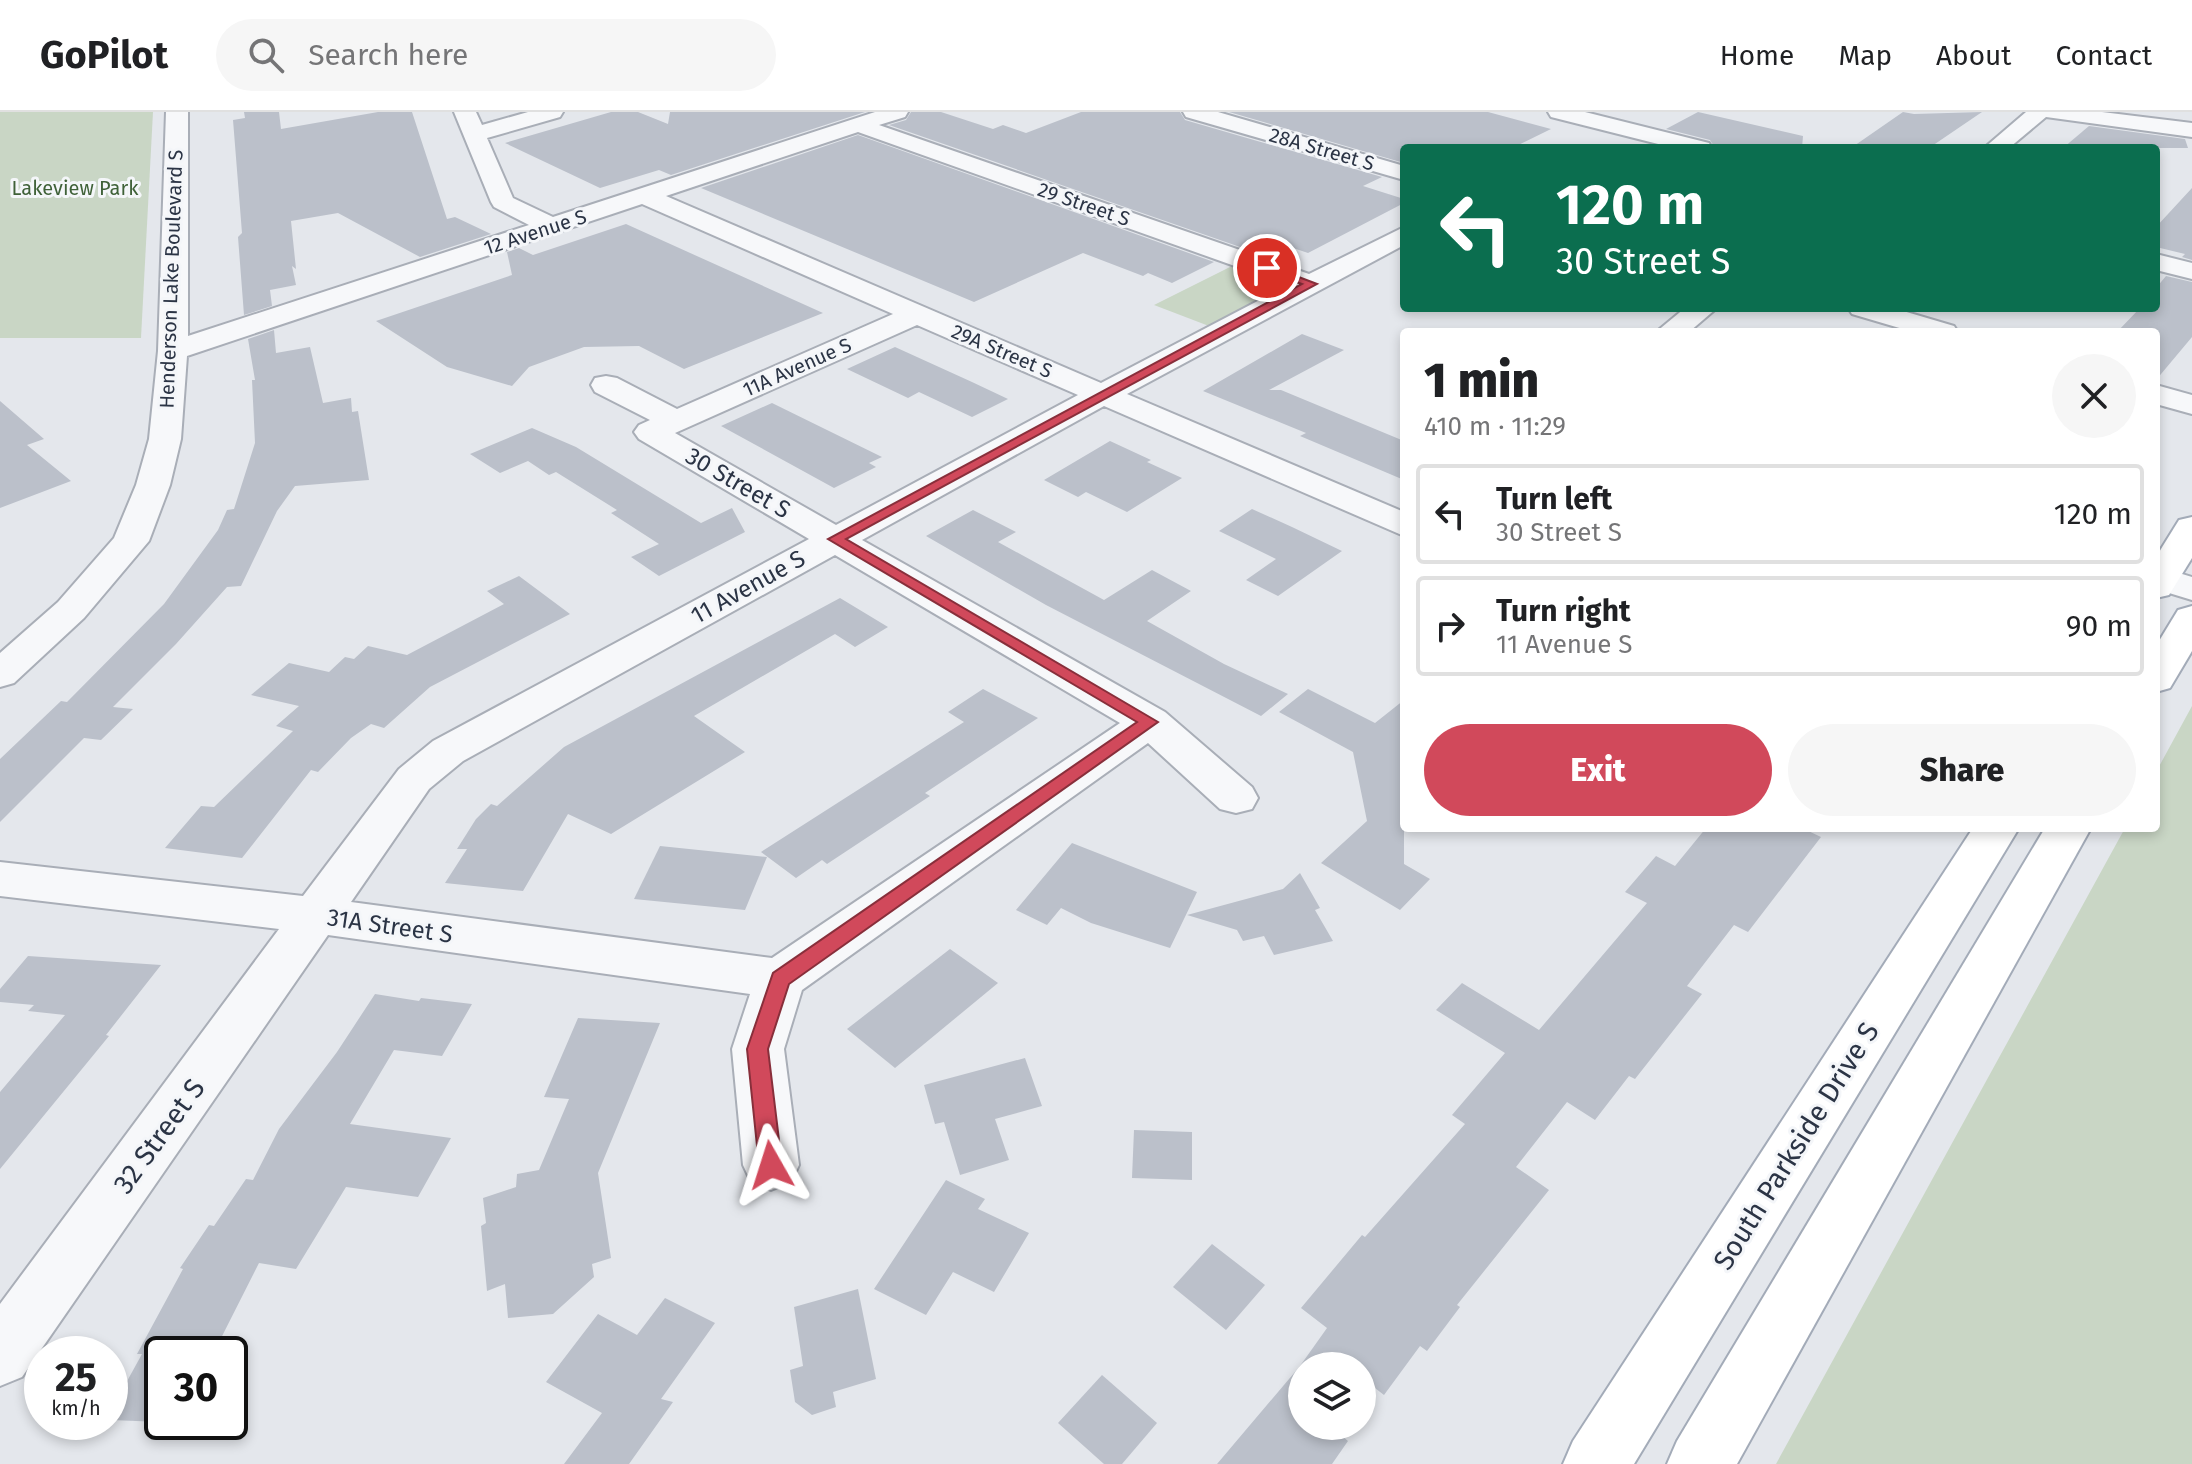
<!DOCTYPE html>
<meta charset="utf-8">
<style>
body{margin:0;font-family:"Fira Sans",sans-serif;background:#f6f6f6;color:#202124;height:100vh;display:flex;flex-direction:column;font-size:30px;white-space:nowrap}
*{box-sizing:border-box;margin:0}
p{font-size:26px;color:#757577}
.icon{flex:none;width:44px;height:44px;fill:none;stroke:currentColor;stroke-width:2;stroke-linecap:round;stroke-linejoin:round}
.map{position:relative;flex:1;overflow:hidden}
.drawer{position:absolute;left:1400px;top:216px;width:760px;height:504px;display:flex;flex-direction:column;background:#fff;border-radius:8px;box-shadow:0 4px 12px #0003}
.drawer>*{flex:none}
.banner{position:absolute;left:1400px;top:32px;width:760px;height:168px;border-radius:8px;box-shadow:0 4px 12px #0003;background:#0b6e4f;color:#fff;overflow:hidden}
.controls{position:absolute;left:1288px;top:1240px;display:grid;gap:16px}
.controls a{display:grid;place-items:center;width:88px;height:88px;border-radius:50%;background:#fff;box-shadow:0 4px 12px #0003;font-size:40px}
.speed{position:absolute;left:24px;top:1224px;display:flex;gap:16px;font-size:40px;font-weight:700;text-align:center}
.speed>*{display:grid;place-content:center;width:104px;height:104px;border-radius:50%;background:#fff;box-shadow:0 4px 12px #0003;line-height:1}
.speed small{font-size:20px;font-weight:400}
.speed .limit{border:4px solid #111;border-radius:12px;background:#fff;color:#111}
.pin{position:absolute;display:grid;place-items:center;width:68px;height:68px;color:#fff;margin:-34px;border:4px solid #fff;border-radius:50%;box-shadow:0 2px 8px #0007}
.me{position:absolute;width:88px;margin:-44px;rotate:354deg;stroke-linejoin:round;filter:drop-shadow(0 0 6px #0008)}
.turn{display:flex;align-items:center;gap:28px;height:168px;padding:0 24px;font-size:36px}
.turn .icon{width:104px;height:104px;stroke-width:2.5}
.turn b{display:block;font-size:56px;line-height:68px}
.round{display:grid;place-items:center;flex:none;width:84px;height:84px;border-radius:42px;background:#f6f6f6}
.head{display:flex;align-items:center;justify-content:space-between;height:136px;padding:0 24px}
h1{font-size:48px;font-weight:800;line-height:60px}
.button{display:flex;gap:16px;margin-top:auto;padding:16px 24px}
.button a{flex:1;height:92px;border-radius:48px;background:#d1495b;color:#fff;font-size:32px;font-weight:800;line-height:92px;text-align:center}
.button a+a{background:#f6f6f6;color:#202124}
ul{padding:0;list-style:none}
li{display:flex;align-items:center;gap:24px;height:100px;margin:0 16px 12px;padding:0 8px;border:4px solid #e0e0e0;border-radius:8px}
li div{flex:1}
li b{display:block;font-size:30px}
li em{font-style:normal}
header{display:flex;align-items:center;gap:48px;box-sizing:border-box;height:112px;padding:0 40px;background:#fff;border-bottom:2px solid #e0e0e0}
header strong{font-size:38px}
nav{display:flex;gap:44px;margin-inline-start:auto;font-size:28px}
.search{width:560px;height:72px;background:#f6f6f6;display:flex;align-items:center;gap:20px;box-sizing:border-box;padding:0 28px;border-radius:44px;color:#757577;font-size:30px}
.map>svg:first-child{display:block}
.green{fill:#c9d6c5}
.building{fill:#bbc0ca}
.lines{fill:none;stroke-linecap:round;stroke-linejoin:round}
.minor-casing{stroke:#a9aeb7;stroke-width:4}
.major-casing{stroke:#a3abb8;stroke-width:4}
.minor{fill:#f7f8fa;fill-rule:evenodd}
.major{fill:#fff;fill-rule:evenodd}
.route{fill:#d1495b;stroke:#882f3b;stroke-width:2}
.labels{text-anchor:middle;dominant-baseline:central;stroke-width:6;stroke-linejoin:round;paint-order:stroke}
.far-street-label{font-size:20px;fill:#2b3445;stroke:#f4f6f9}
.far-park-label{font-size:20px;fill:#3f6138;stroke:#f4f6f9}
.street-label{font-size:24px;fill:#2b3445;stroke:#f4f6f9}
.near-street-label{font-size:28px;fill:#2b3445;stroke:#f4f6f9}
</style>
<header>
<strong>GoPilot</strong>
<div class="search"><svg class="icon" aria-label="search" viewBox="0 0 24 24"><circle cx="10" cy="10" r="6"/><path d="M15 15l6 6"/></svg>Search here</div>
<nav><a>Home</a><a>Map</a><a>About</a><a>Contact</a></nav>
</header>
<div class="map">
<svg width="2192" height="1352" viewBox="0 0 2192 1352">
<rect width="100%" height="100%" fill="#e4e7ec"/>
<!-- green -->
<g class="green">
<path d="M0 0H153L141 226H0Z"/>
<path d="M1244 148 1311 172 1222 219 1154 193Z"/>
<path d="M2192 594V1352H1776L2125 716H2156V660Z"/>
</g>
<!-- building -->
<g class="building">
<path d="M244 0H279L281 17 378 0H412L447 107 455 105 491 122 420 145 338 101 291 109 296 157 292 154 296 173 270 178 272 194 244 203 238 125 242 121 233 8 245 6Z"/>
<path d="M611 0H638L668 12 670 0H865L671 63 659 58 600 76 505 31Z"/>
<path d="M911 0H941L993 17 1003 13 1026 21 1081 0H1180L1185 8 1382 65 1363 74 1404 87V91L1308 141 1263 126 1243 136 889 13 906 8Z"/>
<path d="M1229 0H1488L1551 17 1512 36H1404V51Z"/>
<path d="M1698 0 1803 24 1802 36H1715L1710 28 1666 17Z"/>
<path d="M1903 0 1914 2 1982 0 1929 36H1851Z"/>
<path d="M2089 14 2185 27 2188 36H2063Z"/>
<path d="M858 23 1214 150 1172 171 1148 161 1143 164 1083 141 974 190 701 76Z"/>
<path d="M2192 76V148L2182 145 2185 142 2156 135V115Z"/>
<path d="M626 112 823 201 684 257 639 234 584 235 529 255 512 274 447 255 376 209 512 163 507 140 519 136 533 143Z"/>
<path d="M2166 164 2192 170V225L2156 268V220H2117L2140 196H2156V176Z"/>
<path d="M274 218 276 241 310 235 323 291 351 286 352 300 358 299 369 368 295 374 277 399 241 474 227 475 176 532 113 595 133 597 101 628 84 626 0 710V647L61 589 67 590 164 492 218 418 227 398 234 397 255 331 252 268H255L248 227Z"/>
<path d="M1302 222 1344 238 1269 278H1281L1404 329V368L1300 324 1306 321 1203 279Z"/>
<path d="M895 235 972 270 1008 287 972 305 919 280 908 286 847 257Z"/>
<path d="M0 289 44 327 27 333 71 369 0 396Z"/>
<path d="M772 291 882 345 869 351 876 355 834 376 721 314Z"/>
<path d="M532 316 576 335 701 411 732 396 745 420 659 464 631 445 659 432 611 401 617 398 556 360 549 363 528 349 500 361 470 342Z"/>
<path d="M1110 329 1151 348 1147 350 1182 366 1127 400 1086 380 1078 385 1044 368Z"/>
<path d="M1252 397 1292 415 1342 439 1278 484 1246 468 1276 447 1219 419Z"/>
<path d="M973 398 1016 420 998 430 1104 488 1152 458 1191 479 1147 509 1224 552 1288 582 1261 604 1046 493 926 424Z"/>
<path d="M519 464 570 502 430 575 384 616 371 612 351 626 318 660 311 658 242 746 165 736 201 694 214 695 293 619 276 614 299 594 251 583 289 551 329 560 345 545 354 547 368 534 407 543 504 492 487 479Z"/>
<path d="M840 486 888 515 855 535 835 522 694 604 745 640 611 722 568 702 523 779 445 771 467 737H457L476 707 491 692 497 694 564 635Z"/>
<path d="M983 577 1038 606 925 681 930 684 827 752 822 748 796 766 761 740 964 610 948 600Z"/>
<path d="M1308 577 1375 611 1404 588V752L1430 767 1400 798 1321 751 1367 709 1353 640 1279 600Z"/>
<path d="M1706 716H1802L1821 725 1748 820 1734 813 1687 874 1702 882 1635 967 1629 964 1595 1008 1567 990 1516 1055 1549 1078 1457 1193 1460 1195 1427 1239 1420 1234 1384 1283 1362 1266V1254H1302V1314H1330L1348 1329 1332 1352H1217L1300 1254 1327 1216 1301 1196 1362 1123 1365 1125 1465 1012 1452 1003 1505 941 1436 898 1462 871 1539 918 1647 791 1625 780 1656 744 1675 754Z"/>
<path d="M1072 731 1197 780 1170 836 1091 811 1061 796 1047 813 1016 798Z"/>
<path d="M660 734 767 745 745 798 634 787Z"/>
<path d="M1300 761 1320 796 1315 798 1333 829 1274 843 1264 824 1243 829 1237 818 1187 803 1283 777Z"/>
<path d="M950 837 998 871 895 956 847 917Z"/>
<path d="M28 844 161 853 106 923 109 924 0 1057V980L65 903 28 899 34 893 0 890V877Z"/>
<path d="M375 882 419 889 421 886 472 892 442 944 394 938 350 1012 451 1026 418 1085 346 1075 296 1157 259 1151 213 1242H162V1310L110 1308V1300L142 1242H137L183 1157 180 1156 209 1113 214 1114 246 1067 253 1068 279 1017 337 940Z"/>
<path d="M578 906 660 911 598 1061 611 1146 592 1152 594 1165 553 1202 508 1206 505 1172 487 1179 481 1114 486 1111 483 1086 516 1075 517 1062 539 1058 569 987 544 985Z"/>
<path d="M1025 946 1042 994 995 1007 1009 1048 960 1063 944 1010 935 1012 924 973Z"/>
<path d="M1134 1018 1192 1020V1068L1132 1066Z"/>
<path d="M946 1068 985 1087 978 1097 1029 1121 994 1180 953 1160 926 1203 874 1177Z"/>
<path d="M1212 1132 1265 1173 1226 1218 1173 1175Z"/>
<path d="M858 1177 876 1267 833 1280 836 1295 812 1303 795 1290 790 1258 803 1254 794 1195Z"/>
<path d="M665 1186 715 1211 661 1287 673 1290 629 1352H564L602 1301 546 1270 598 1202 637 1223Z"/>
<path d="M1102 1263 1157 1311 1122 1352H1104L1058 1311Z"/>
</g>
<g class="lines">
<defs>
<g id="minor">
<path d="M166 0H188V224L529 113 494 95 491 90 454 0H476L482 13 528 0H563L560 5 487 26 513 86 553 105 875 0H908L905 5 879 13 1309 162 1404 115V133L1127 282 1404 400V424L1104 294 862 428 1165 600 1252 675 1258 686 1252 697 1236 701 1220 697 1148 631 802 878 784 937 799 1053 791 1070 771 1078 751 1070 743 1053 732 937 750 882 328 823 22 1265 0 1274V1192L279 817 0 784V750L303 784 399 657 433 629 809 427 639 327 634 320 639 313 650 308 595 280 591 273 595 266 606 264 617 266 677 297 893 202 642 92 187 244 181 327 170 373 149 429 84 506 14 571 0 575V541L58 490 114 426 136 373 149 327 158 239ZM858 20 1288 173 1101 271 666 84ZM917 213 1078 283 836 413 675 321ZM835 443 1120 611 772 846 351 790 429 677 463 649Z"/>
<path d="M1183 0H1218L1404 54V68L1186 5Z"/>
<path d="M1548 0H1585L1709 31 1712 36H1674L1551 5Z"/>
<path d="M2026 0H2102L2192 11V25L2046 5 2009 36H1984Z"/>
<path d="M2156 142 2192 151V167L2156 158Z"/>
<path d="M1685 196H1717L1689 220H1656Z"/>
<path d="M1848 196H1893L1954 214 1958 220H1913L1852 202Z"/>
<path d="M2156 273 2192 283V302L2156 292Z"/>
<path d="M2156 454 2192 465V488L2156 477Z"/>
</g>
<g id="major">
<path d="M2192 405V446L2169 483 2156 486V445L2179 408Z"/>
<path d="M2192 494V539L2170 576 2156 580V534L2178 498Z"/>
<path d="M1973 716H2019L1634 1352H1563L1573 1329Z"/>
<path d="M2045 716H2091L1737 1352H1667L1677 1329Z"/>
</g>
</defs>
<!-- minor casing -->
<use href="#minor" class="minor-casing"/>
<!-- major casing -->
<use href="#major" class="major-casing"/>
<!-- minor -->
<use href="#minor" class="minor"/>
<!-- major -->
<use href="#major" class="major"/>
</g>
<!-- route -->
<path class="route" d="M1267 153 1317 172 846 427 1158 610 789 872 768 937 782 1053 779 1060 771 1063 762 1060 759 1053 747 937 773 861 1137 610 828 427 1302 172 1263 159 1261 156Z"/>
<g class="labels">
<!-- far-street labels -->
<g class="far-street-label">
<text transform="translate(1322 37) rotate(16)">28A Street S</text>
<text transform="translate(1084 92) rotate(19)">29 Street S</text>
<text transform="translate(535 120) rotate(-18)">12 Avenue S</text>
<text transform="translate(171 167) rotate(-88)">Henderson Lake Boulevard S</text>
<text transform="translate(1002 239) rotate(23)">29A Street S</text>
<text transform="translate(797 255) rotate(-24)">11A Avenue S</text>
</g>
<!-- far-park labels -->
<g class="far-park-label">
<text x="75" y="76">Lakeview Park</text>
</g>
<!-- street labels -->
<g class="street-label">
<text transform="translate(738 371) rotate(30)">30 Street S</text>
<text transform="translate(748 475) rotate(-29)">11 Avenue S</text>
<text transform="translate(390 814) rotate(8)">31A Street S</text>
</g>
<!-- near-street labels -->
<g class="near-street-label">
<text transform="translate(159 1024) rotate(-54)">32 Street S</text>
<text transform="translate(1796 1034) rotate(-58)">South Parkside Drive S</text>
</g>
</g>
</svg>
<div class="controls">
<a><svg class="icon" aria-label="layers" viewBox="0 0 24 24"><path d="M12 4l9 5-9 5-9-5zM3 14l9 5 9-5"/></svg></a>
</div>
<div class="speed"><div>25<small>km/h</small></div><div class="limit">30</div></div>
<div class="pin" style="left:1267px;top:156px;background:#d93025"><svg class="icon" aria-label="arrive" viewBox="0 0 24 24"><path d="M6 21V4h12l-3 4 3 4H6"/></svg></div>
<svg class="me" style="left:771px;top:1053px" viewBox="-20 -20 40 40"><path d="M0-17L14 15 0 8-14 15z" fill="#d1495b" stroke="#fff" stroke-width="4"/></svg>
<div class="banner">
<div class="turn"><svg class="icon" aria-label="left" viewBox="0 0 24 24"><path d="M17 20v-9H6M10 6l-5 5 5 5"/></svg><div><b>120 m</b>30 Street S</div></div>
</div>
<section class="drawer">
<div class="head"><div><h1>1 min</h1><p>410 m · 11:29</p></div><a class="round"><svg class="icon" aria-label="close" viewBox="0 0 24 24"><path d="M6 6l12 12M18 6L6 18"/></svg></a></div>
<ul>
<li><svg class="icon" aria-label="left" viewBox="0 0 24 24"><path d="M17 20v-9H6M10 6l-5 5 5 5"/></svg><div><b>Turn left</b><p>30 Street S</p></div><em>120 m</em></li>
<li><svg class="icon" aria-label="right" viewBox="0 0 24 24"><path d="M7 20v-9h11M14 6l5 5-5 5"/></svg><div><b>Turn right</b><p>11 Avenue S</p></div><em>90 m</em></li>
</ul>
<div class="button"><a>Exit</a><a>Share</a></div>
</section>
</div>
